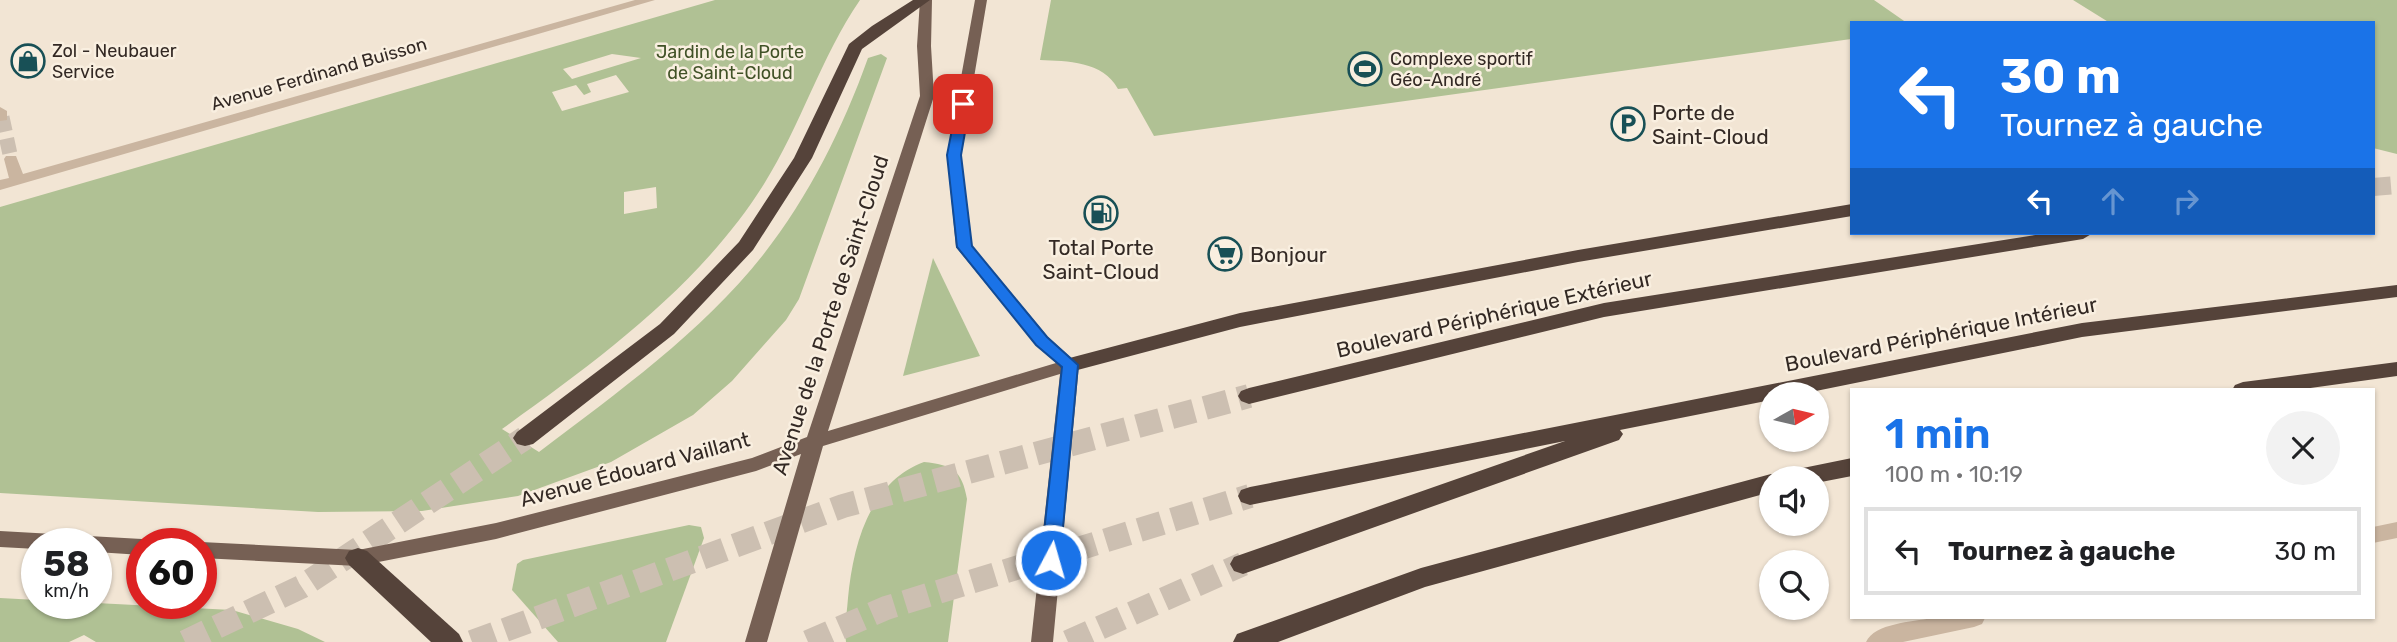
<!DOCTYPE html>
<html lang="fr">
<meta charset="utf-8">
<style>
body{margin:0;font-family:Rubik,sans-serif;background:#f2f2f2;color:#202124;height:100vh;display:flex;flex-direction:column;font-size:26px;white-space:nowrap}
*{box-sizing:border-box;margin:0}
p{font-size:23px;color:#757577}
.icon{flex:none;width:38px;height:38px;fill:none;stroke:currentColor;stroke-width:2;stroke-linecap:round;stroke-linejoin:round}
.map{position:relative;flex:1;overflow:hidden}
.drawer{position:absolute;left:1850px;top:388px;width:525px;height:231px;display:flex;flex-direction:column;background:#fff;border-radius:0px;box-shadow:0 2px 5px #0004}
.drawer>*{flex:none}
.guide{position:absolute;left:1850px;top:21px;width:525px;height:214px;border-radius:0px;box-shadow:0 2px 5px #0004;background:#1a73e8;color:#fff;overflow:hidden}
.needle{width:46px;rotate:82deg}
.tools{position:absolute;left:1759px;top:382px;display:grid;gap:14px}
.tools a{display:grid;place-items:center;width:70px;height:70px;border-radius:50%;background:#fff;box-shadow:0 2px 5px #0004;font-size:35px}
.speed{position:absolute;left:21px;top:528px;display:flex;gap:14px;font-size:35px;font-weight:700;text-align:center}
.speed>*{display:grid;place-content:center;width:91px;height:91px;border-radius:50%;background:#fff;box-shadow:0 2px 5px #0004;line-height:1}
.speed small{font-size:18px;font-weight:400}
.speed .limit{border:10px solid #d22;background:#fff;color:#111}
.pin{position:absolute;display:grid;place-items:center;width:60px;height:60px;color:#fff;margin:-30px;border-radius:14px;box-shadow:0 4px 10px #0006}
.me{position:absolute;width:77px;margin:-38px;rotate:6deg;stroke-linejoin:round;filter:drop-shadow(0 0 5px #0008)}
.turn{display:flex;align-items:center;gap:24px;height:147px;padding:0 35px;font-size:32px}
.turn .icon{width:91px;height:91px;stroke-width:2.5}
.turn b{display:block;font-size:49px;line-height:60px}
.lanes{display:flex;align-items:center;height:66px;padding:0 35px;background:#0003;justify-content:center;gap:35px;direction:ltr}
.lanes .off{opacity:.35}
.round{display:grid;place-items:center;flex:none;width:74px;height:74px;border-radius:37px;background:#f2f2f2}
.headline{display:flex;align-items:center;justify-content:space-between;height:119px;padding:0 35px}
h1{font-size:42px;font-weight:600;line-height:52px;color:#1a73e8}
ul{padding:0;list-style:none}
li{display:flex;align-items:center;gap:21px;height:88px;margin:0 14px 10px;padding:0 21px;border:4px solid #e0e0e0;border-radius:0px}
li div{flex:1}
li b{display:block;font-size:26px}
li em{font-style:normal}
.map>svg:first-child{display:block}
.green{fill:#b0c194;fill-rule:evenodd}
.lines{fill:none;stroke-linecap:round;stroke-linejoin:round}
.minor-tunnel{stroke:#ccbfb1;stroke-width:15;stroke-dasharray:15 7;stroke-linecap:butt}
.highway-tunnel-far1{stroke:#ccbfb1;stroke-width:18;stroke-dasharray:18 9;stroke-linecap:butt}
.highway-tunnel{stroke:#ccbfb1;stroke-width:24;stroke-dasharray:24 11;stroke-linecap:butt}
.minor{fill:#cab5a0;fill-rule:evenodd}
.major{fill:#766054;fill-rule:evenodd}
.highway{fill:#55433a;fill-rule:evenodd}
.route{fill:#1a73e8;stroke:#114b97;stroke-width:2}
.labels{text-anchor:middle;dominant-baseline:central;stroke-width:5;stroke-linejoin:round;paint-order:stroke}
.far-poi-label{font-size:18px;fill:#332924;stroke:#f9efe0;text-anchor:start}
.far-park-label{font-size:18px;fill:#415227;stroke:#f9efe0}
.far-street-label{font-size:18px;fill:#332924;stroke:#f9efe0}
.poi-label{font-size:21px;fill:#332924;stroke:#f9efe0;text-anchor:start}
.street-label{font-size:21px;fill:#332924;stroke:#f9efe0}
</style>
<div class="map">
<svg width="2397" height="642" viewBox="0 0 2397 642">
<rect width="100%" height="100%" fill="#f2e5d4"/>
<!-- green -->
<g class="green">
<path d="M715 0H860C821 57 801 125 764 184 700 286 598 360 502 429L539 452C618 392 701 333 763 255 809 196 843 128 868 58L881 54 887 58 799 299 786 320 732 381 693 415 611 462 518 496 422 511 318 512 0 493V207ZM612 54 641 58 572 79 563 69ZM616 75 629 92 562 111 552 92 576 85 584 95 591 92 587 84ZM656 187 657 208 624 214V192Z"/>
<path d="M1051 0H1874L1907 23H1852L1851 39 1154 136 1127 88 1118 89C1103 61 1067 61 1040 60Z"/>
<path d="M2073 0H2397V154L2373 148V23H2110Z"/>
<path d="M933 258 980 356 903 376Z"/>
<path d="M924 462C952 465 962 470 967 499L948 642H846C844 628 847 613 848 598 853 546 869 482 924 462Z"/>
<path d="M689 525 701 527 704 538 666 642H558L512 590 517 564 523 560Z"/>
<path d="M0 598 37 600V604L96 603 232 610 298 629 325 642H96L84 635 69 642H0Z"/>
</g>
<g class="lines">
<!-- minor-tunnel -->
<path class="minor-tunnel" d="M2 117 11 159"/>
<!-- highway-tunnel-far1 -->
<path class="highway-tunnel-far1" d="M2373 187 2397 185"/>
<!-- highway-tunnel -->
<g class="highway-tunnel">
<path d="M185 642 301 587 525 438"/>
<path d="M472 642 843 506 1249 396"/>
<path d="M808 642 886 608 1250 496"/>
<path d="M1068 642 1243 564"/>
</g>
<!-- minor -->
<g class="minor">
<path d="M635 0H655L0 190V180L9 178 4 159 6 156H16L23 174Z"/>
<path d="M0 107 7 111V120L0 121Z"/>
<path d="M2397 522V538L2373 543V527Z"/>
<path d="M1932 618H1985L1982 624 1974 627 1903 642H1866C1875 623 1912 622 1932 618Z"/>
</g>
<!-- major -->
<g class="major">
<path d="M920 0H932L931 46 934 96 828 431 1056 363 1036 345 956 247 947 155 975 0H987L961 155 972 246 1048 337 1079 365 1053 642H1031L1060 374 823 446 767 642H745L801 454 756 471 496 539 358 566 201 558V544H194L201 542 358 550 496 523 752 458 807 437 920 96 917 46Z"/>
<path d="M0 531 142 539 151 544H142V555L96 552V544H37V549L0 547Z"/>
</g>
<!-- highway -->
<g class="highway">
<path d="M913 0H930L862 49 812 158 753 250 674 334 533 444 525 446 517 444 513 438 517 432 660 324 739 242 794 158 849 44 872 26Z"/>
<path d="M1852 204V216L1578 262 1240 327 1070 372 1062 370 1059 365 1062 360 1240 313 1578 250Z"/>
<path d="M2048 233H2093L2083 239 1604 317 1249 404 1241 401 1238 396 1241 391 1249 388 1604 303Z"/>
<path d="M2397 285V297L2082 337 1801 394H1771V400L1620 430 1623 434 1619 440 1243 574 1234 571 1230 564 1234 557 1565 441 1250 505 1241 502 1238 496 1241 490 1250 487 2082 323Z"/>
<path d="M2397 362V376L2296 390H2232L2235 385 2243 382Z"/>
<path d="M1852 458V476L1816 483V478H1786L1790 472 1798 469Z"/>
<path d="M1771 474 1780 478H1771V492L1425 587 1278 642H1233L1237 634 1421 568Z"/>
<path d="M358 548 367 551 459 634 463 642H431L349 565 345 558 349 551Z"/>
</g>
</g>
<!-- route -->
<path class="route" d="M963 100 970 104 961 155 972 246 1047 337 1078 365 1060 560 1058 566 1051 568 1044 566 1041 560 1062 367 1036 345 957 247 947 155 957 104Z"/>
<!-- icons -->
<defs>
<symbol id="shop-ring" viewBox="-11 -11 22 22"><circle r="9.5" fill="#f9efe0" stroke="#185056" stroke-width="1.5"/><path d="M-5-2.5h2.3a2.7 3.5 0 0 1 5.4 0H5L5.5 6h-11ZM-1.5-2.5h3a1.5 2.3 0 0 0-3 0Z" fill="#185056"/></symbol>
<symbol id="stadium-ring" viewBox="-11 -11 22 22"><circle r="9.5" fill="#f9efe0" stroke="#185056" stroke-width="1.5"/><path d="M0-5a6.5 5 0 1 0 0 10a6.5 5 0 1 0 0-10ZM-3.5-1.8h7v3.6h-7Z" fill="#185056"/></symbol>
<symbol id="parking-ring" viewBox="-11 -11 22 22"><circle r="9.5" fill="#f9efe0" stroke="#185056" stroke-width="1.5"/><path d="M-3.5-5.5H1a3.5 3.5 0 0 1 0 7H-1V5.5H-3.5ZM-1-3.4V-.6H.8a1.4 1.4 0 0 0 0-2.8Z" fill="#185056"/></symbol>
<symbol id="fuel-ring" viewBox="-11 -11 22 22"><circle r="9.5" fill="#f9efe0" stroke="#185056" stroke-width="1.5"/><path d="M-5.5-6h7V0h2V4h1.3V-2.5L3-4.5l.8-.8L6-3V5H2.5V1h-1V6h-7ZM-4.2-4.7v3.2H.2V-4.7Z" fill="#185056"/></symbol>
<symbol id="supermarket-ring" viewBox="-11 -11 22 22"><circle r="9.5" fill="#f9efe0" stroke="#185056" stroke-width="1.5"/><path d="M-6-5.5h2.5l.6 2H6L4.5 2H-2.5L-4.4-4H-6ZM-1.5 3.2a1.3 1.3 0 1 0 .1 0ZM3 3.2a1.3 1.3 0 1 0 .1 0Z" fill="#185056"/></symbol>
</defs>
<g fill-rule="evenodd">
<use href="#shop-ring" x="9" y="42" width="38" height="38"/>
<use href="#stadium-ring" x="1346" y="50" width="38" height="38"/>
<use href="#parking-ring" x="1609" y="105" width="38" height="38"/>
<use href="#fuel-ring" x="1082" y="194" width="38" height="38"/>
<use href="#supermarket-ring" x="1206" y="235" width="38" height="38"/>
</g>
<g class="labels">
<!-- far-poi labels -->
<g class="far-poi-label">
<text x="52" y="51">Zol - Neubauer<tspan x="52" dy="21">Service</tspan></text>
<text x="1390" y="59">Complexe sportif<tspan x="1390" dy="21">Géo-André</tspan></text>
</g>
<!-- far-park labels -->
<g class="far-park-label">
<text x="730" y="52">Jardin de la Porte<tspan x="730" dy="21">de Saint-Cloud</tspan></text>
</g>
<!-- far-street labels -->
<g class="far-street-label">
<text transform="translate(319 74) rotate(-16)">Avenue Ferdinand Buisson</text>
</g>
<!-- poi labels -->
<g class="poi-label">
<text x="1652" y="112">Porte de<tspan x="1652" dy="24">Saint-Cloud</tspan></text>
<text x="1101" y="247" text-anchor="middle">Total Porte<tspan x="1101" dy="24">Saint-Cloud</tspan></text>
<text x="1250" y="254">Bonjour</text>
</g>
<!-- street labels -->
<g class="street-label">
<text transform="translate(1494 314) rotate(-13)">Boulevard Périphérique Extérieur</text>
<text transform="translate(830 315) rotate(-72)">Avenue de la Porte de Saint-Cloud</text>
<text transform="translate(1941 334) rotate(-11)">Boulevard Périphérique Intérieur</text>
<text transform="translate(635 469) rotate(-15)">Avenue Édouard Vaillant</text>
</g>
</g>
</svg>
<div class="tools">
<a><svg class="needle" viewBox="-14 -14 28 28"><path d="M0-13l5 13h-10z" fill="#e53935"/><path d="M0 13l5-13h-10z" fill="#757577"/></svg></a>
<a><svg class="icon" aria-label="sound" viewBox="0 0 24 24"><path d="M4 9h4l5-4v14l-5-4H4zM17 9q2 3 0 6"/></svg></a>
<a><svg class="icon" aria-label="search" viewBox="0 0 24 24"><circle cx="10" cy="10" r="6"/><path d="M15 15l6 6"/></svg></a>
</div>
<div class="speed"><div>58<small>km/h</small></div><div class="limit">60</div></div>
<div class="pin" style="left:963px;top:104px;background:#d93025"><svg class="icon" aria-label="arrive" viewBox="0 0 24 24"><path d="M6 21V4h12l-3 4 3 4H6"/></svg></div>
<svg class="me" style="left:1051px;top:560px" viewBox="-20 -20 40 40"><circle r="17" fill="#1a73e8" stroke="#fff" stroke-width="3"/><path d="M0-11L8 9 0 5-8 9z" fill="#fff"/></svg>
<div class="guide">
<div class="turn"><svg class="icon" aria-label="left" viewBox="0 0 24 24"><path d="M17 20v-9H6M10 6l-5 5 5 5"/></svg><div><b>30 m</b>Tournez à gauche</div></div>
<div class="lanes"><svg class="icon" aria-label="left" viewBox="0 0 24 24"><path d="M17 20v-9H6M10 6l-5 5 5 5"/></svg><svg class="icon off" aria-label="ahead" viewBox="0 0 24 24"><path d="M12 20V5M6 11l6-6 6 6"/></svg><svg class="icon off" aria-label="right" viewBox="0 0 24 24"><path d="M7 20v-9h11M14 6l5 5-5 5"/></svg></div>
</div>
<section class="drawer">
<div class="headline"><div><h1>1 min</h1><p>100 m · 10:19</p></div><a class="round"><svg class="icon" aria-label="close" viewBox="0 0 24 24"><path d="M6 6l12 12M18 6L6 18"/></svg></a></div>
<ul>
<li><svg class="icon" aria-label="left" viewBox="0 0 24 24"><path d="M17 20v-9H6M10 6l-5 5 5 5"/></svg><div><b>Tournez à gauche</b></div><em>30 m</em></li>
</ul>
</section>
</div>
